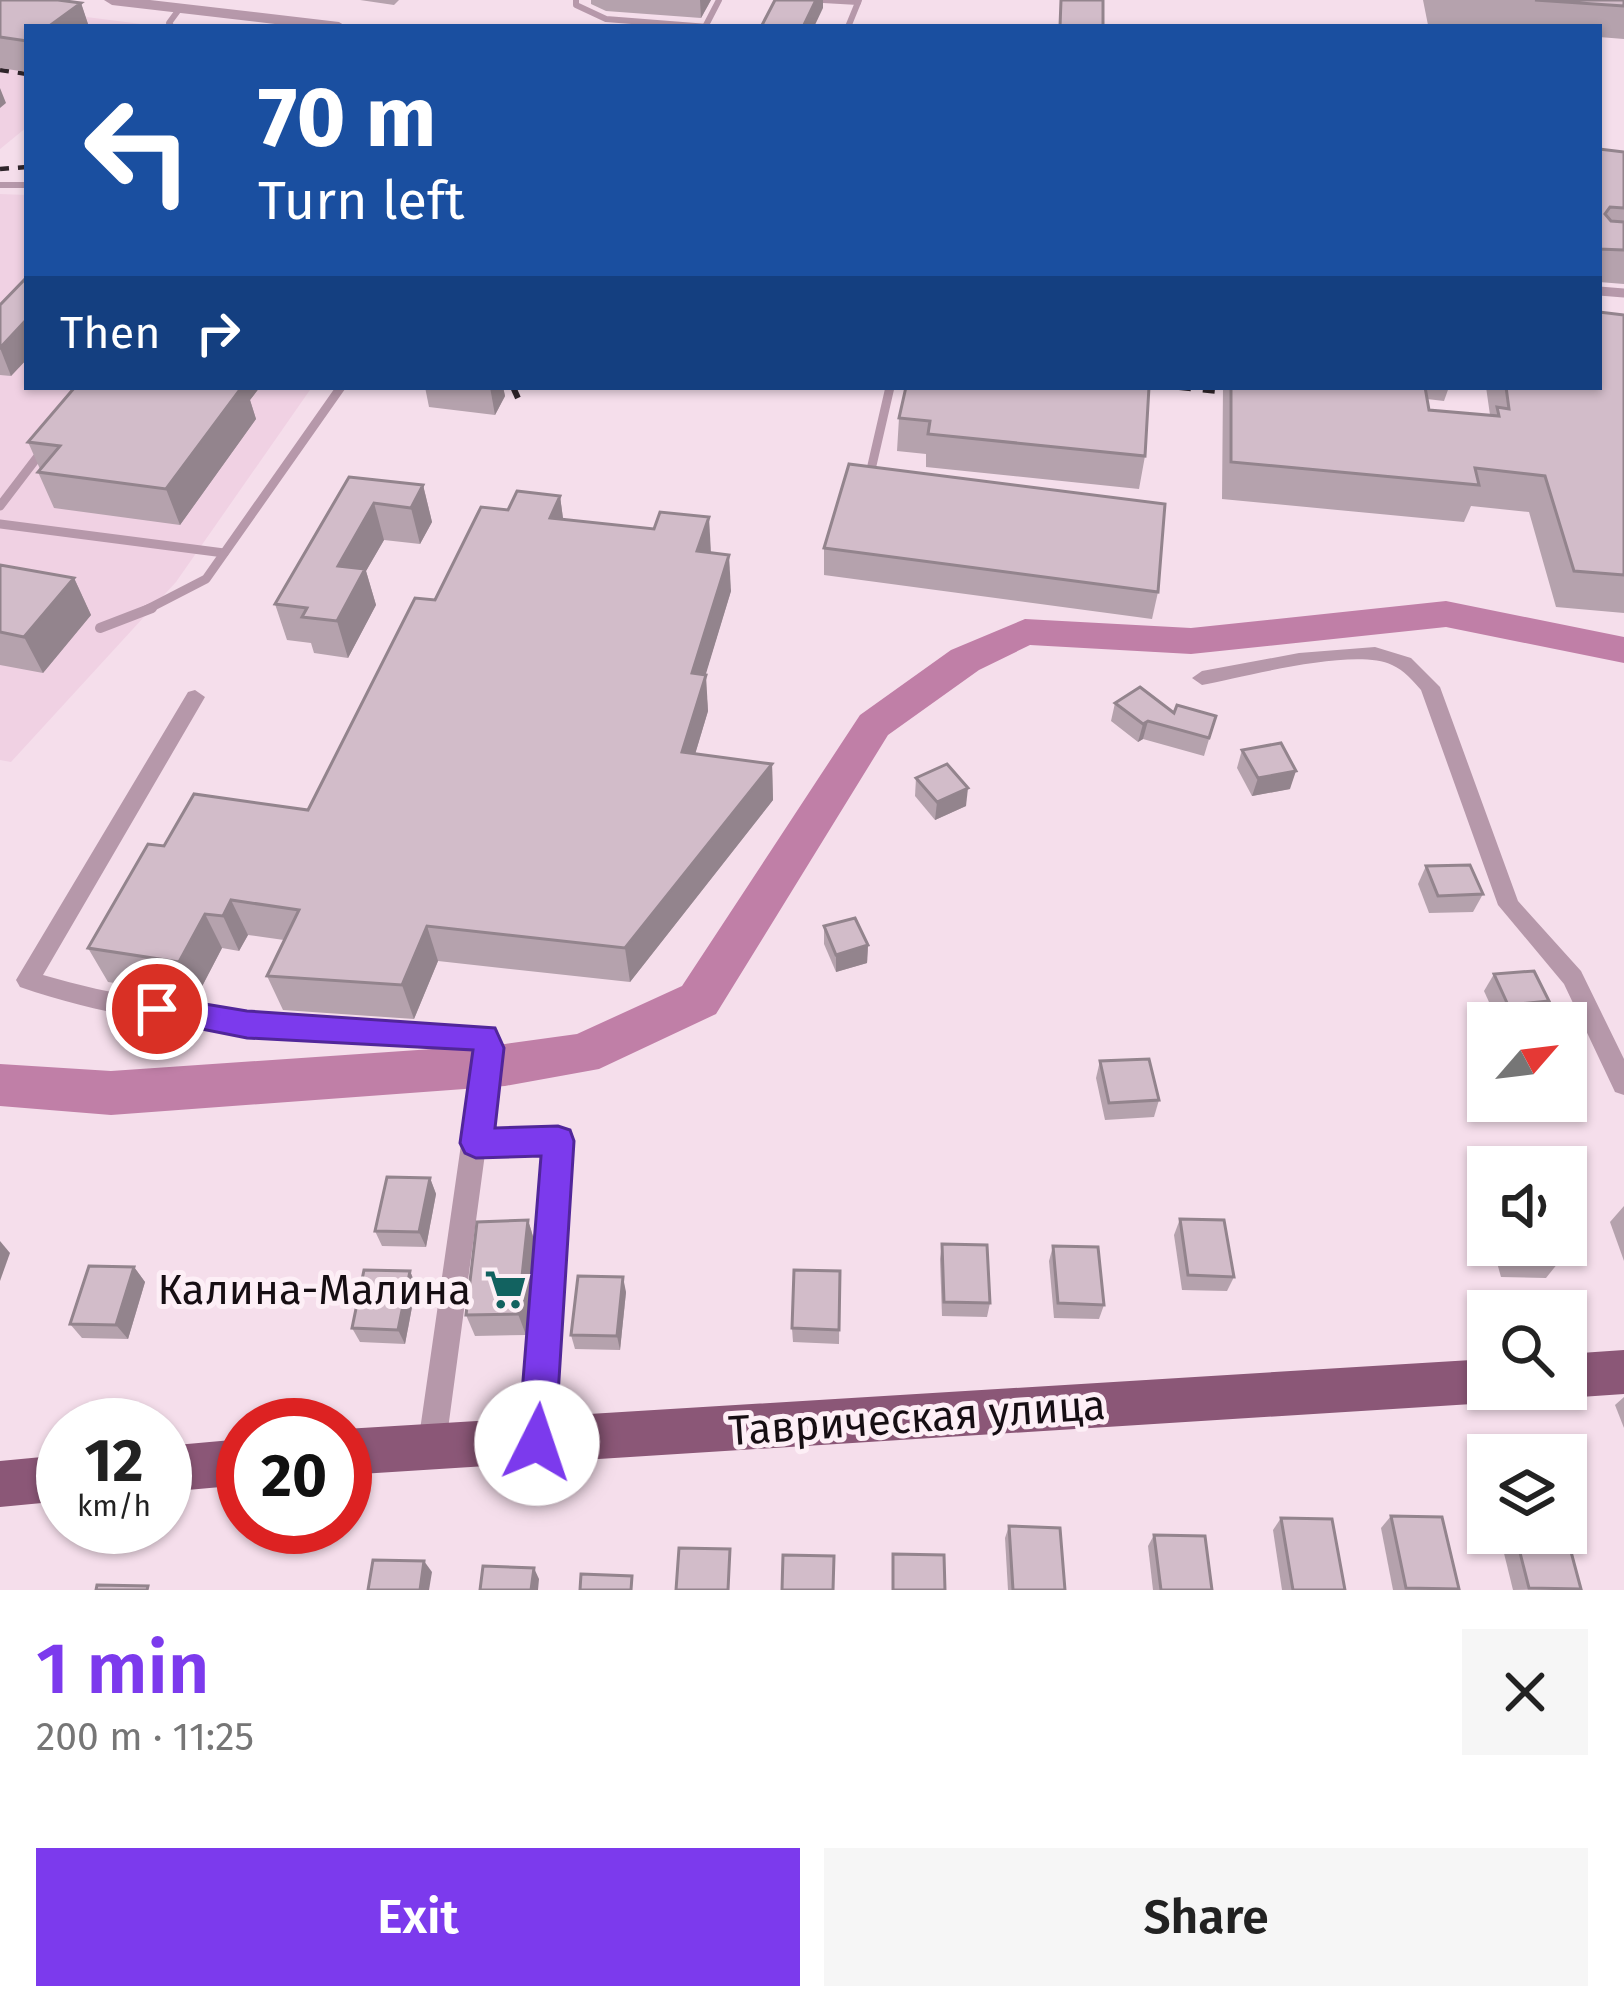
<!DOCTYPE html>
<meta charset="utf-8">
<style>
body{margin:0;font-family:"Fira Sans",sans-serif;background:#f6f6f6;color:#222;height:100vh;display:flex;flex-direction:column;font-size:45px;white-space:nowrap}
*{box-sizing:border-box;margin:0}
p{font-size:39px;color:#767676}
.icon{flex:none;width:66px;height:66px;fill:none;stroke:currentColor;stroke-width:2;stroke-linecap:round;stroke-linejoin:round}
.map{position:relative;height:1590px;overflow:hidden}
.side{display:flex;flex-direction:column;background:#fff;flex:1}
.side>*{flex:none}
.hud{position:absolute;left:24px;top:24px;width:1578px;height:366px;border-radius:0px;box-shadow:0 3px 9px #0004;background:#1a4fa0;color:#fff;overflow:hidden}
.needle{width:78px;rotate:62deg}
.controls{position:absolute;left:1467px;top:1002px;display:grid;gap:24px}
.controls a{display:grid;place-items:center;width:120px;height:120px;border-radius:0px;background:#fff;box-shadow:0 3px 9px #0004;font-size:60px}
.speed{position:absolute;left:36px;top:1398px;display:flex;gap:24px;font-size:60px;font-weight:700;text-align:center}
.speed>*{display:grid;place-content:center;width:156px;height:156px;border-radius:50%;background:#fff;box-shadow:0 3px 9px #0004;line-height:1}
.speed small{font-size:30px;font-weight:400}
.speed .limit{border:18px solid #d22;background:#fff;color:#111}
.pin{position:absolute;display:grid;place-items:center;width:102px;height:102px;color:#fff;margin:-51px;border:6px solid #fff;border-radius:50%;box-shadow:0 3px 12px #0007}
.me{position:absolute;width:132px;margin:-66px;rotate:4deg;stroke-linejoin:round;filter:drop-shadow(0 0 9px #0008)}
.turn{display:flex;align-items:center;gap:42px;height:252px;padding:0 36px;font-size:54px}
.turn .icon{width:156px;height:156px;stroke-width:2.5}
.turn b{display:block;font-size:84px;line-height:102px}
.then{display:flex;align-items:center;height:114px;padding:0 36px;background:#0003;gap:24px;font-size:45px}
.round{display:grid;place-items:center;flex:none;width:126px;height:126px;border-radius:0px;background:#f6f6f6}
.head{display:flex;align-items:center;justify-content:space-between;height:204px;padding:0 36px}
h1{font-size:72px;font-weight:600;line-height:90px;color:#7c3aed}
.cta{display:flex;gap:24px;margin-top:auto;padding:24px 36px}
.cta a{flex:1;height:138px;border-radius:0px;background:#7c3aed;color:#fff;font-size:48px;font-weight:600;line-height:138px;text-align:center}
.cta a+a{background:#f6f6f6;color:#222}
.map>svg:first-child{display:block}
.built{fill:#f0d1e3}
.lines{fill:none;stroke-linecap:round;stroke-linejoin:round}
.river{fill:#c07fa7;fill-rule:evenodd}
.service-far3{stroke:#b698aa;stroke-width:6}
.service-far2{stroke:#b698aa;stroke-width:9}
.service-far1{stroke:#b698aa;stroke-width:10}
.service{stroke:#b698aa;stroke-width:14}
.minor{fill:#b698aa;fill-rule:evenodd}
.tertiary{fill:#b698aa;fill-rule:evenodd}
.primary{fill:#8b5777;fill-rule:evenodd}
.rail-far1{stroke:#2f252b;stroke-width:4.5;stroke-dasharray:9 9;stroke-linecap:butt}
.rail{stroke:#2f252b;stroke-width:6;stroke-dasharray:12 12;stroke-linecap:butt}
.wall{fill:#b5a2ad}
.shaded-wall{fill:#93848d}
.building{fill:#d2bcc9;stroke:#93848d;stroke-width:3}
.route{fill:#7c3aed;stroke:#51269a;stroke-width:3}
.labels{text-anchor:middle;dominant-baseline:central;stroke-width:10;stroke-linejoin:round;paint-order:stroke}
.near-poi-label{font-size:42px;fill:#160e13;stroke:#fdeff6;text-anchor:end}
.near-street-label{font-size:42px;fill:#160e13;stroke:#fdeff6}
</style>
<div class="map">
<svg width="1624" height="1590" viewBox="0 0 1624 1590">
<rect width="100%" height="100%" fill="#f5deeb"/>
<!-- built -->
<g class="built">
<path d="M0 6 141 24 143 27H27V127L0 149Z"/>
<path d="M0 194 27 195V387H312L176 582 11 762 0 760Z"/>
</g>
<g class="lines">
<!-- river -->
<path class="river" d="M1446 601 1624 637V663L1446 627 1191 654 1030 645 979 670 888 735 716 1014 599 1069 505 1086 111 1115 0 1106V1064L111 1071 505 1044 577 1034 682 986 860 715 951 650 1025 619 1191 628Z"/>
<!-- service-far3 -->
<g class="service-far3">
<path d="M576 0V5L606 19 708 27"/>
<path d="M823 0 858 2"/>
<path d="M172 27 169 23 180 8"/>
<path d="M705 27 719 0"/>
<path d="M848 27 859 0"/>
<path d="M0 185H27"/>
</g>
<!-- service-far2 -->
<g class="service-far2">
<path d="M1599 291 1624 293"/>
<path d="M870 474 890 387"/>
<path d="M0 506 42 451"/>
<path d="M0 524 224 553"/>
<path d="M144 611 206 579 341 387"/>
</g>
<!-- service-far1 -->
<path class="service-far1" d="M100 628 152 608"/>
<!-- service -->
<path class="service" d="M476 1143 558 1141 538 1427"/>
<!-- minor -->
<g class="minor">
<path d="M1375 647 1411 658 1440 687 1518 901 1581 971 1624 1059V1095L1615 1092 1564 984 1498 905 1421 690C1413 681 1404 670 1392 665 1354 647 1245 677 1202 685L1192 678 1202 671 1299 653Z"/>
<path d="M195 690 205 697 43 975C187 1017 336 1020 484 1027L492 1030 500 1042 446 1444 442 1454 432 1458 422 1454 418 1444 475 1047C322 1039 166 1037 20 987L16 980 188 692Z"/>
</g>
<!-- tertiary -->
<path class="tertiary" d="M104 0H150L339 22 347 27H300L112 5Z"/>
<!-- primary -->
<g class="primary">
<path d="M1624 1350V1394L1566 1398 1551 1391 1566 1389V1354Z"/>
<path d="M1488 1359V1389H1507L1503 1396 1488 1403 345 1475V1429Z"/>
<path d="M243 1439V1485L165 1492V1446Z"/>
<path d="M63 1455V1501L0 1507V1461Z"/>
</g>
<!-- rail-far1 -->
<g class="rail-far1">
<path d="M0 70 27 74"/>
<path d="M0 169 27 167"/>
</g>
<!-- rail -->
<g class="rail">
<path d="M513 387 522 407"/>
<path d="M1179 387 1256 395"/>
</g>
</g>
<!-- wall -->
<g class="wall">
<path d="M0 0 81 3 89 27H27V72L0 68Z"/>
<path d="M360 0H399L394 5Z"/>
<path d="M591 0H711L701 18 606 11 591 4Z"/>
<path d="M1423 0H1624V39L1599 37V27L1428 25Z"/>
<path d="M1599 149 1624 152V284L1599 282Z"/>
<path d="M27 277V359L11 376 0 375V305Z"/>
<path d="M1624 315V613L1556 607 1529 512 1471 506 1464 522 1222 499 1223 387H1449L1444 401 1427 399 1429 410 1490 415 1486 387H1599Z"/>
<path d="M75 387H260L250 400 256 419 180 525 54 508 38 472 40 469 28 442Z"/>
<path d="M425 387H503L505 396 495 415 429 407Z"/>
<path d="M906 387 1145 456 1139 489 926 467V454L897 451 899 418Z"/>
<path d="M349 477 423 485 432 522 420 544 384 540 366 571 376 605 348 658 314 653 311 643 287 640 275 604Z"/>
<path d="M560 496 563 519 711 553 731 591 705 675 708 711 695 754 772 764 773 800 630 982 438 961 414 1019 283 1010 267 976 284 940 248 935 239 951 222 948 197 996 108 982 88 948 164 846 308 810 435 600 508 510Z"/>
<path d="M824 548 1158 592 1152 619 824 575Z"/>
<path d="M0 565 74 578 91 615 43 673 0 665Z"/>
<path d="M1115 703 1174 713 1216 716 1204 756 1143 739 1138 742 1111 721Z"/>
<path d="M1242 750 1290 789 1252 796 1237 768Z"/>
<path d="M916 778 966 806 935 820 915 796Z"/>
<path d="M1426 866 1483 894 1473 912 1429 913 1418 884Z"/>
<path d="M824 926 868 945 867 963 836 972 824 944Z"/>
<path d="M1494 974 1549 1001 1538 1018 1498 1022 1484 991Z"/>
<path d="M1100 1061 1159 1100 1154 1117 1105 1120 1096 1078Z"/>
<path d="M430 1178 436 1194 426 1247 382 1246 375 1231Z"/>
<path d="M1624 1206V1261L1610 1222Z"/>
<path d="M1180 1219 1234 1277 1227 1291 1182 1290 1174 1235Z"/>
<path d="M528 1220 535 1243 526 1335 475 1336 466 1315Z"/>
<path d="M942 1244 990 1303 987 1317 942 1316 940 1259Z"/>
<path d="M1492 1245H1552L1558 1263 1546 1278 1501 1277Z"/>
<path d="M1053 1246 1104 1305 1099 1319 1054 1318 1049 1261Z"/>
<path d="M134 1267 145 1282 128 1339 82 1338 70 1324Z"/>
<path d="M410 1271 416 1286 405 1344 360 1342 352 1328Z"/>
<path d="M840 1271 839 1344 793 1342 792 1328Z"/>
<path d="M626 1292 620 1350 575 1349 571 1335Z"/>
<path d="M1624 1397V1428L1615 1405Z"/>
<path d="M1391 1516 1458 1590H1393L1381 1528Z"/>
<path d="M1281 1518 1345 1590H1282L1273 1530Z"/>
<path d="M1009 1526 1065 1590H1008L1005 1538Z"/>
<path d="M1499 1533H1566L1581 1589 1513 1590Z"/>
<path d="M1154 1535 1212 1590H1153L1148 1546Z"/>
</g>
<!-- shaded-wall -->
<g class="shaded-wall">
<path d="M700 0H711L701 18Z"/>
<path d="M816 0H823V8L814 27H803Z"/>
<path d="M81 3 89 27H48Z"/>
<path d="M0 88 6 103 0 108Z"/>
<path d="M27 319V359L11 376 0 348Z"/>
<path d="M228 387H260L250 400 256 419 180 525 166 489Z"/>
<path d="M490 387H503L505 396 495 415Z"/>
<path d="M423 485 432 522 420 544 411 508Z"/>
<path d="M560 496 565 533 550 518Z"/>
<path d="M374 503 384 540 366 571 376 605 348 658 337 621 338 566Z"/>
<path d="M709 517 711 553 697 551Z"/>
<path d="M729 555 731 591 695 710 692 673Z"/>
<path d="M74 578 91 615 43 673 24 637Z"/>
<path d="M706 675 708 711 685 788 682 752Z"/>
<path d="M1148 721 1143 739 1138 742 1143 724Z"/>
<path d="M772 764 773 800 630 982 625 948Z"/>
<path d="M1296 771 1290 789 1252 796 1258 778Z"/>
<path d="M968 788 966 806 935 820 937 802Z"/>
<path d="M231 900 248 935 239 951 223 916Z"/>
<path d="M205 914 222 948 197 996 179 962Z"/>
<path d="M427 926 438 961 414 1019 402 985Z"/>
<path d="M868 945 867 963 836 972V955Z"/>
<path d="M430 1178 436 1194 426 1247 419 1232Z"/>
<path d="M528 1220 535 1243 526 1335 518 1314Z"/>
<path d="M0 1241 10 1253 0 1281Z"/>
<path d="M134 1267 145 1282 128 1339 116 1325Z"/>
<path d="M410 1271 416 1286 405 1344 398 1330Z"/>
<path d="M623 1277 626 1292 620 1350 617 1336Z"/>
<path d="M424 1561 432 1572 429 1590H420Z"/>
<path d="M534 1568 539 1579 538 1590H531Z"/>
</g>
<!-- building -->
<g class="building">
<path d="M0 0H58L81 3 48 27H27V41L0 37Z"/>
<path d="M775 0H816L803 27H761Z"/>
<path d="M1061 0H1103V27H1060Z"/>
<path d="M1535 0H1624V6Z"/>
<path d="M1599 149 1624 152V208L1610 207 1605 214 1611 221 1624 222V250L1599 249Z"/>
<path d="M27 277V319L0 348V305Z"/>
<path d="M1599 312 1624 315V575L1574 571 1545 476 1475 468 1479 485 1231 462V387H1425L1429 410 1499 416 1497 407 1509 409 1506 387H1599Z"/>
<path d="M75 387H242L166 489 38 472 60 446 28 442Z"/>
<path d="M906 387H1149L1145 456 928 434 930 421 899 418Z"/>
<path d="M849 464 1165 504 1158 592 824 548Z"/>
<path d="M349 477 423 485 411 508 374 503 338 566 365 569 337 621 302 617 307 608 275 604Z"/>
<path d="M517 491 560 496 550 518 654 529 660 512 709 517 697 551 729 555 692 673 706 675 682 752 772 764 625 948 427 926 402 985 267 976 299 910 231 900 223 916 205 914 179 962 88 948 148 844 164 846 194 794 308 810 415 598 435 600 481 507 508 510Z"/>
<path d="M0 565 74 578 24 637 0 632Z"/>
<path d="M1140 687 1174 713 1177 705 1216 716 1209 738 1148 721 1143 724 1115 703Z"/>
<path d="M1281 743 1296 771 1258 778 1242 750Z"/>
<path d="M947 764 968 788 937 802 916 778Z"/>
<path d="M1470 865 1483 894 1438 896 1426 866Z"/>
<path d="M855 918 868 945 836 955 824 926Z"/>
<path d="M1534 971 1549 1001 1508 1005 1494 974Z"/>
<path d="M1149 1059 1159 1100 1109 1103 1100 1061Z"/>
<path d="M387 1177 430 1178 419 1232 375 1231Z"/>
<path d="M1180 1219 1224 1220 1234 1277 1188 1275Z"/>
<path d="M528 1220 518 1314 466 1315 477 1222Z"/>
<path d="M942 1244 987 1245 990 1303 944 1302Z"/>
<path d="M1508 1245H1552L1558 1263 1513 1262Z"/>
<path d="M1053 1246 1098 1247 1104 1305 1058 1303Z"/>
<path d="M89 1266 134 1267 116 1325 70 1324Z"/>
<path d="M364 1270 410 1271 398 1330 352 1328Z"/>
<path d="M794 1270 840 1271 839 1330 792 1328Z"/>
<path d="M578 1276 623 1277 617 1336 571 1335Z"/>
<path d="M1391 1516 1442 1517 1459 1589 1406 1588Z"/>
<path d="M1281 1518 1332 1519 1345 1590H1293Z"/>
<path d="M1009 1526 1060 1528 1065 1590H1013Z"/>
<path d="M1515 1533H1566L1581 1589 1529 1588Z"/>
<path d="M1154 1535 1205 1536 1212 1590H1161Z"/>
<path d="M679 1548 730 1549 728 1590H676Z"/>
<path d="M893 1554 944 1555 945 1590H893Z"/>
<path d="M783 1555 834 1556 833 1590H782Z"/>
<path d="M373 1560 424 1561 420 1590H368Z"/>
<path d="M483 1566 534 1568 531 1590H480Z"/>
<path d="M581 1574 632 1576 631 1590H580Z"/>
<path d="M97 1585 148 1586 147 1590H96Z"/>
</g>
<!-- route -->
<path class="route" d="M157 996 247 1011 495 1028 504 1048 495 1128 558 1126 570 1130 574 1141 555 1443 550 1456 537 1461 524 1456 518 1443 541 1156 476 1158 465 1153 460 1143 473 1050 247 1038 146 1018 142 1009 146 1000Z"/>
<!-- icons -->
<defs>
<symbol id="supermarket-bare" viewBox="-9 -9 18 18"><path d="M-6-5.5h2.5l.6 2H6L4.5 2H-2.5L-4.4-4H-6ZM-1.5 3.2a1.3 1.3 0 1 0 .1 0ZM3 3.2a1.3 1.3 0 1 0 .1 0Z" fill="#126260" stroke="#fdeff6" stroke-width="2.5" paint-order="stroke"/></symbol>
</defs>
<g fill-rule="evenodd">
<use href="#supermarket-bare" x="476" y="1260" width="59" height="59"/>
</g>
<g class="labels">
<!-- near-poi labels -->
<g class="near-poi-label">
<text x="471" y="1290">Калина-Малина</text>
</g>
<!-- near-street labels -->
<g class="near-street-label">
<text transform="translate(917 1418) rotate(-4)">Таврическая улица</text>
</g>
</g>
</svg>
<div class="controls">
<a><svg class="needle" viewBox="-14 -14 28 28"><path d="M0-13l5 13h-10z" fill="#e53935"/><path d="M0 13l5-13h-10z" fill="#767676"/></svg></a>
<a><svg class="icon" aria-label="sound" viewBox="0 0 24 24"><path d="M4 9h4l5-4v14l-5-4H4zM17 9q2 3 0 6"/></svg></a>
<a><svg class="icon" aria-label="search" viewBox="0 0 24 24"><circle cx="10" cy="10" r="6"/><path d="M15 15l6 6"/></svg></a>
<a><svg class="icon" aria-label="layers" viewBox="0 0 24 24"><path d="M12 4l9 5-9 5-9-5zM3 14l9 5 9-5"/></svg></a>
</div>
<div class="speed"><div>12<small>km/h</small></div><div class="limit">20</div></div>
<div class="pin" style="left:157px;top:1009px;background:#d93025"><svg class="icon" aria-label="arrive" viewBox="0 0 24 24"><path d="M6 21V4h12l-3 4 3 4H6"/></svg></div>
<svg class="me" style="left:537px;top:1443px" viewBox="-20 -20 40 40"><circle r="19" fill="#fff"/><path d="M0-13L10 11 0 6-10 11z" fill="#7c3aed"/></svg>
<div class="hud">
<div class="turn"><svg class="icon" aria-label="left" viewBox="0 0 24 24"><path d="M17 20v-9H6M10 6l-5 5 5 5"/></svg><div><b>70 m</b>Turn left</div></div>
<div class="then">Then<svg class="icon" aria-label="right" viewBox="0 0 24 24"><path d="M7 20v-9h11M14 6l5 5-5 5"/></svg></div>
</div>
</div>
<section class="side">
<div class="head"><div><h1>1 min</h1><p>200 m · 11:25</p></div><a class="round"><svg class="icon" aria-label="close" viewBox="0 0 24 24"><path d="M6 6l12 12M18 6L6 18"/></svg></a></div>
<div class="cta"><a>Exit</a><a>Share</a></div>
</section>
